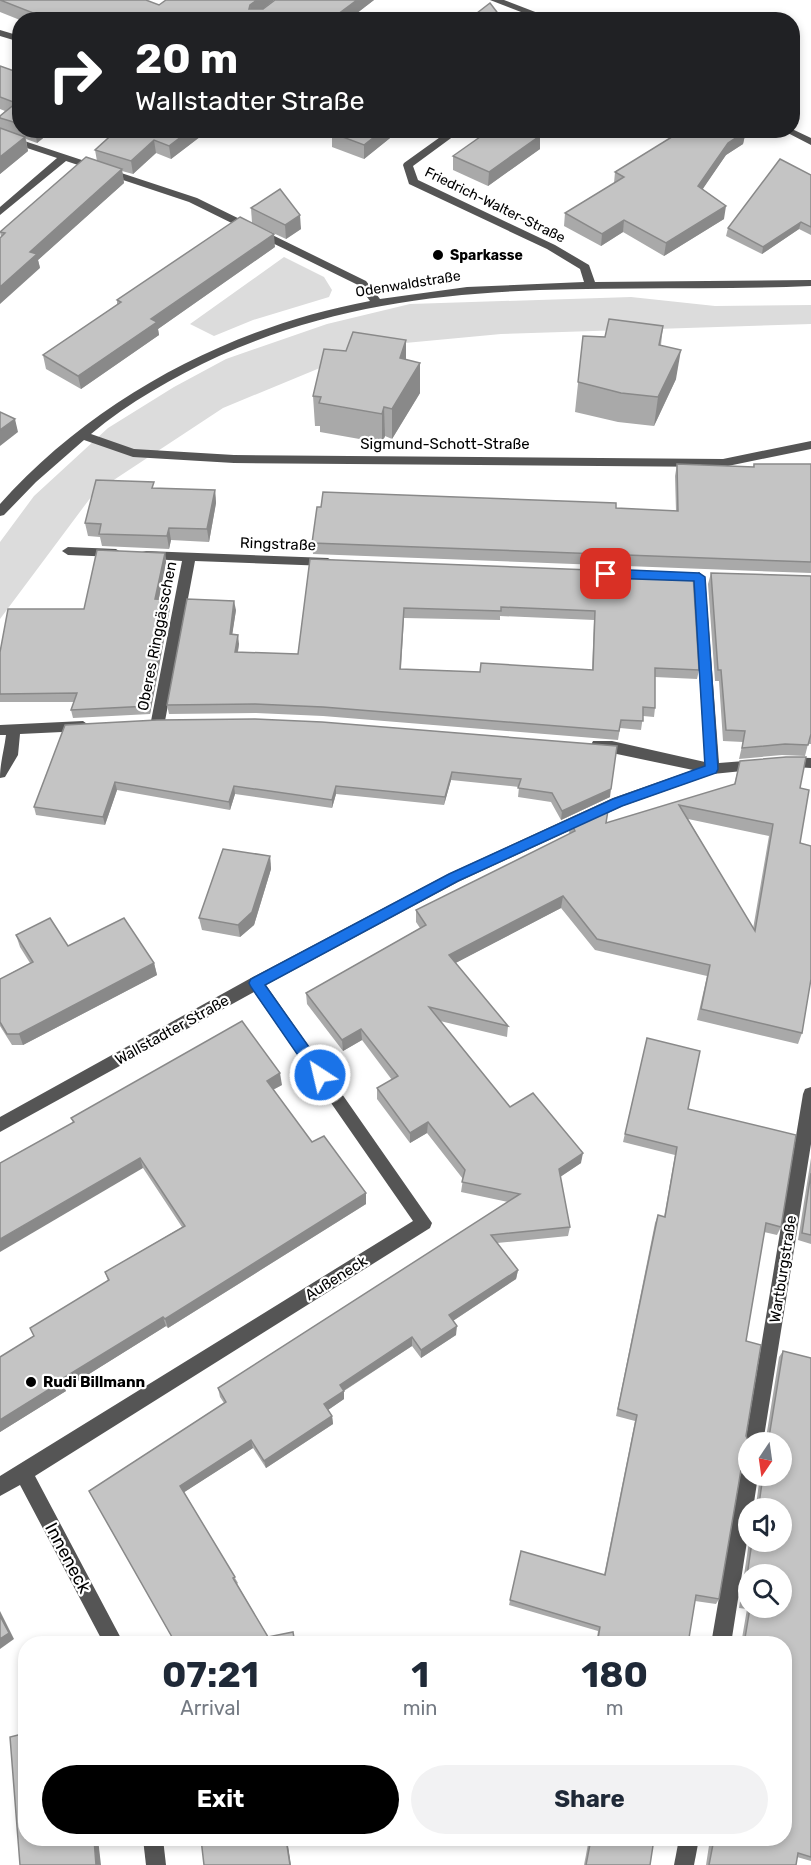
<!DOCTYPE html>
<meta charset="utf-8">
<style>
body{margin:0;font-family:Rubik,sans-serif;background:#f2f2f3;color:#1f2937;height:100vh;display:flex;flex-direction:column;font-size:22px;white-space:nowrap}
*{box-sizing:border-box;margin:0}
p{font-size:20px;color:#747a83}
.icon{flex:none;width:33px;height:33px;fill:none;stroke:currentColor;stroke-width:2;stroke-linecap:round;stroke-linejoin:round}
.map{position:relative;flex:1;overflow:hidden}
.details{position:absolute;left:18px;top:1636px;width:774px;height:210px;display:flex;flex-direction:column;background:#fff;border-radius:24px;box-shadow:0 3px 9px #0003}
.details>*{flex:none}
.top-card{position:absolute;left:12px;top:12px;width:788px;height:126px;border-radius:24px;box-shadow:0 3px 9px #0003;background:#202124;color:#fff;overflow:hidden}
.needle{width:39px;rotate:193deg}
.fabs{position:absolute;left:738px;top:1432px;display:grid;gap:12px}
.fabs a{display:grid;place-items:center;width:54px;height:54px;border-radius:50%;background:#fff;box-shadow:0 3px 9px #0003;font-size:30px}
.pin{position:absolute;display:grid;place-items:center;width:51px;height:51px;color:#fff;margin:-26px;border-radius:12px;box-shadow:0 3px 9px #0006}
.me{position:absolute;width:66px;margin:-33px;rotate:325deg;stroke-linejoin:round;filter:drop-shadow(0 0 4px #0008)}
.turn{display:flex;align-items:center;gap:21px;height:126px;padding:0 24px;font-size:27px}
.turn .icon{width:78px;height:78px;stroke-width:2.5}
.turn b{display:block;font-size:42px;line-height:51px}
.eta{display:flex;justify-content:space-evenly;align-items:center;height:102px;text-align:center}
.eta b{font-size:36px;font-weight:700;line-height:42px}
.button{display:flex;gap:12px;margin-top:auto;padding:12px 24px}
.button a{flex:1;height:69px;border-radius:36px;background:#000;color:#fff;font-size:24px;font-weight:700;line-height:69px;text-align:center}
.button a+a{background:#f2f2f3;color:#1f2937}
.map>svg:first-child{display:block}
.green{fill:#dcdcdc}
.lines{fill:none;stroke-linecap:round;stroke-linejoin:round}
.minor{fill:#555;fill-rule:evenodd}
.wall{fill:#a9a9a9;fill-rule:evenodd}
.shaded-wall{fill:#898989}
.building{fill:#c4c4c4;stroke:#898989;stroke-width:1.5;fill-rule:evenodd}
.route{fill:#1a73e8;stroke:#114b97;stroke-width:1.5}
.poi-dot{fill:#000;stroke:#fff;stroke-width:2}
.labels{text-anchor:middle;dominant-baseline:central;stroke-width:4.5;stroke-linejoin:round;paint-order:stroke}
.far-street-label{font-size:14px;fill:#000;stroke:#fff}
.far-poi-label{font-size:14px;font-weight:bold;fill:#000;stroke:#fff;text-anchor:start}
.street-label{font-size:15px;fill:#000;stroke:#fff}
.poi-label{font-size:15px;font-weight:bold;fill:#000;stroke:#fff;text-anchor:start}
.near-street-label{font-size:18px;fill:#000;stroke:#fff}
</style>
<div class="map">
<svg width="811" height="1865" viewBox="0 0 811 1865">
<rect width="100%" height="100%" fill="#fff"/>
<!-- green -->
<g class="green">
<path d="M284 257 324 277 332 290 329 297 253 320 214 336 190 324Z"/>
<path d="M631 297 715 306 811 305V324L501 334 373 346 223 408 94 493 0 619V542L34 496 108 428 174 387 226 359 327 324 410 304Z"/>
</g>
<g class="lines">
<!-- minor -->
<g class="minor">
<path d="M490 0H504L556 20H542Z"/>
<path d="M0 30 20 36V42L0 36Z"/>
<path d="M792 129 811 138V145L782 130H792Z"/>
<path d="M450 130H462L413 166 418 180 555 245 589 265 595 282 811 280V286C605 295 414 268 219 356 174 377 129 402 91 434L134 449 234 455 723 459 811 441V449L723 467 234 463 133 457 84 440 36 482 4 515 0 516V504C95 398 230 327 370 301L358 285 189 202 66 161 0 215V207L57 158 0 139V133L197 198 366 281 380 299 467 287 584 282 580 269 547 249 409 184 403 165 404 163Z"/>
<path d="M68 547 116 549 122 553 116 557 68 555 62 551Z"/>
<path d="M146 551 328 558 334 562 328 566 195 561 165 721 158 726 151 721 182 561 142 558 140 555 142 552Z"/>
<path d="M699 572 705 577 719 763 757 760 762 761 764 765 762 769 713 774 623 806 458 882 266 985 432 1223 430 1228 35 1476 124 1644H104L20 1485 0 1496V1476L413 1221 254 992 0 1132V1117L251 978 448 874 613 798 693 770 593 749 591 745 593 741H612L705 762 693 577Z"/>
<path d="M83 721 90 726 83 731 20 734 18 755 5 777 0 778C0 763 4 751 6 735H0V725Z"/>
<path d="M784 757 811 758V768L779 766 777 762Z"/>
<path d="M811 1087V1144L763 1443H748V1450L745 1443 803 1094 805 1089Z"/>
<path d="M748 1467V1476H758L753 1509H748V1535L731 1644H711L740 1476 743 1470Z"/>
<path d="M143 1839H163L166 1865H146Z"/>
<path d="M679 1839H699L694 1865H674Z"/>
</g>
</g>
<!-- wall -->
<g class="wall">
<path d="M0 0 159 5 274 0 263 9 275 0H374L348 20H20L0 12Z"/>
<path d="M0 66 20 73V130H53L37 143 26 139 28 151 0 174V116L5 111 0 109Z"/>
<path d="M117 130H209L171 159 156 153 133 174 122 171 124 183 38 260 40 268 1 237 0 232 97 161 95 150Z"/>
<path d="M400 130 364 159 332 147V133Z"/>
<path d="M746 131 743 144 726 155 702 189 724 219 664 256 623 232 601 246 564 226 565 213 614 183 615 172Z"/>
<path d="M540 138V149L488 186 453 170V156Z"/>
<path d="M811 175V235L799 229 762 254 726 236 728 228Z"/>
<path d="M251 208 301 229 286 239 252 223Z"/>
<path d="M275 247 158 329 159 335 81 389 46 369 43 355 117 305V300Z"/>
<path d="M663 326 661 345 676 379 654 426 618 422 575 412 583 336 605 337Z"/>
<path d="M406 360 420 393 392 439 385 436 382 443 320 432V426H315L313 396Z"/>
<path d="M677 464 753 467 754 464H811V573L313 554 312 543 616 508 676 511 675 476Z"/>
<path d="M154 488 215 490 216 503 209 542 171 540 169 549 102 546 100 537 88 536 85 523Z"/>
<path d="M165 553 166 562 159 599 169 600 170 608 150 714 73 718 71 710 74 702H0V652L84 609Z"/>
<path d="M310 559 693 574 699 670 697 679 655 677V708L654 717 643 716 641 730 620 728 618 740 323 716 256 713 169 714 167 705 236 610 232 634 239 644 238 652 298 654ZM500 616 594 620 592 670 480 672 401 669 404 618 500 620Z"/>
<path d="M711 573 811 576V744H808L805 756 782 755 739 759 743 742 723 741 719 681H715L708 584Z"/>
<path d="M255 719 610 797 561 820 551 802 518 797 519 787 451 780 444 805 336 794 332 808 235 794 230 810 117 790 105 825 36 815 34 807Z"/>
<path d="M740 761 800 788 802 1033 798 1044 697 1020 707 976 595 950 561 908 455 963 508 1026 507 1037 440 1021 510 1107 581 1163 560 1177 570 1227 568 1236 497 1243 518 1270 516 1279 453 1321 456 1335 421 1358 412 1346 344 1391V1399L328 1410 332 1416 333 1424 266 1468 253 1448 184 1492 238 1583 237 1584 268 1637 293 1632 296 1644H176L89 1491 224 1403 220 1397 218 1388 508 1202 461 1192 463 1179 427 1133 410 1143 377 1099V1088L392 1080 362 1040 343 1051 307 1004 306 993 420 928 416 922V910L569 834 570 821 606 823 734 785ZM688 819 769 836 753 929Z"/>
<path d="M270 856 271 869 254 925 240 937 202 930 199 918Z"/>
<path d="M16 935 154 963 157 975 23 1045H12L0 1026V979L30 963 20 947Z"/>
<path d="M647 1038 688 1109 781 1227 777 1235 764 1232 746 1341V1436L748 1443V1465L742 1468 741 1470 719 1599 716 1604 695 1601 688 1644H596L598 1631 509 1605 521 1551 604 1575 635 1421 616 1416 655 1223 658 1215 664 1217 675 1155 623 1142Z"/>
<path d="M282 1085 273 1090 312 1142 366 1193V1204L168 1328 166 1326 65 1389 66 1391 0 1432V1357L34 1336 108 1281 105 1272 182 1227 143 1168 73 1122 71 1118Z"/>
<path d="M811 1158V1244L798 1240Z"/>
<path d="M783 1351 811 1358V1861L797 1857 796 1865H706L710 1839H784V1644H741L747 1609 739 1608 749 1542H782V1509H752L754 1506 756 1505 760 1476H782V1443H752L754 1439 766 1438 779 1357ZM748 1575 782 1608H748Z"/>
<path d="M589 1839H654L650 1865H584Z"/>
</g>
<!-- shaded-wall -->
<g class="shaded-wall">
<path d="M257 0H274L251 18V20L250 5Z"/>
<path d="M357 0H374L348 20H330Z"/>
<path d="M35 130H53L37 143Z"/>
<path d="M190 130H209L171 159 169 146Z"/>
<path d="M383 130H400L364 159V145Z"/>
<path d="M533 130H551L540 138V149L488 186 489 172Z"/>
<path d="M746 131 743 144 726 155 696 199 698 186 728 143Z"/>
<path d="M25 137 28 151 0 174V157Z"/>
<path d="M154 140 156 153 133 174 131 161Z"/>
<path d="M122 169 124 183 38 260 40 268 0 304V287L30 252Z"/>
<path d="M726 206 724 219 664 256 666 243Z"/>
<path d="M300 215 301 229 286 239 285 225Z"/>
<path d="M624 220 623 232 601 246 602 234Z"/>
<path d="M801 222 799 229 762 254 763 247Z"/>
<path d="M274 234 275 247 158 329 159 335 81 389 78 376 151 319Z"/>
<path d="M406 340V369L400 358Z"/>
<path d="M681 350 676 379 654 426 658 397Z"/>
<path d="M420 363V393L392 439V409Z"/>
<path d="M384 407 385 436 382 443V414Z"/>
<path d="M15 419 18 432 0 446V430Z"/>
<path d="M215 490 216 503 209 542 207 529Z"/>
<path d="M169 528 171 540 169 549 167 536Z"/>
<path d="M165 553 166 562 157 608 155 599Z"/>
<path d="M169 600 170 608 150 714 149 706Z"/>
<path d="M234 601 236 610 231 643 230 634Z"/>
<path d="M238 635 239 644 236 661 235 652Z"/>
<path d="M452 772 451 780 444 805 445 797Z"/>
<path d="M115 782 117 790 105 825 103 817Z"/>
<path d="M234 786 235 794 230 810 229 802Z"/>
<path d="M336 786V794L332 808V800Z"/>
<path d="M611 789 610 797 561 820 562 811Z"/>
<path d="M270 856 271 869 254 925 240 937 238 925Z"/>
<path d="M563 896 561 908 448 967 449 955Z"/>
<path d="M154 963 157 975 23 1045 19 1034Z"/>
<path d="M361 1029 362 1040 343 1051 342 1040Z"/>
<path d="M280 1073 282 1085 268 1092 267 1081Z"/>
<path d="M428 1122 427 1133 410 1143V1133Z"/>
<path d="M583 1153 581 1163 557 1179 559 1169Z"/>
<path d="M140 1158 143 1168 0 1252V1239Z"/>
<path d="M366 1193V1204L168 1328 165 1319Z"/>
<path d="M518 1270 516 1279 448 1324 449 1315Z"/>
<path d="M163 1317 166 1326 65 1389 66 1391 0 1432V1420L60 1380Z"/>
<path d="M457 1326 456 1335 421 1358V1350Z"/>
<path d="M412 1337V1346L340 1393V1385Z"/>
<path d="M344 1391V1399L325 1412 324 1404Z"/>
<path d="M332 1416 333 1424 266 1468 264 1461Z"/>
<path d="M251 1440 253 1448 183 1493 180 1486Z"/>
<path d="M748 1460V1465L742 1468 745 1462Z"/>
<path d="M0 1611 14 1639 0 1649Z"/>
<path d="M94 1839H98L101 1865H96Z"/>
<path d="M286 1839H287L291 1865H290Z"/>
</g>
<!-- building -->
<g class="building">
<path d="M0 0H146L159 5 166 0H257L250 5 249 9H263L275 0H357L330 20H172L165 17 161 20H51Z"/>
<path d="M490 3 503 20H468Z"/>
<path d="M0 66 20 73V124L0 118V116L16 103 0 97Z"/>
<path d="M0 128 25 137 0 157Z"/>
<path d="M117 130H190L169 146 154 140 131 161 95 150Z"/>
<path d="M335 130H383L364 145 332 133Z"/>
<path d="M490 130H533L532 131 541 135 489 172 453 156Z"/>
<path d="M683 130 746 131 728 143 698 186 726 206 666 243 624 220 602 234 565 213 624 177 615 172Z"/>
<path d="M86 157 122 169 30 252 37 254 0 287V238L5 233 0 232Z"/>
<path d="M780 159 811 175V227L801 222 763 247 728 228Z"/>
<path d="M280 189 300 215 285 225 251 208Z"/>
<path d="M240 217 274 234 151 319 157 322 78 376 43 355 121 302 117 300Z"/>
<path d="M609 319 663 326 659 345 681 350 658 397 621 393 578 382 583 336 605 337Z"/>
<path d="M353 332 406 340 400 358 420 363 392 409 384 407 382 414 319 403 321 397 313 396 324 349 346 351Z"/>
<path d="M0 412 15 419 0 430Z"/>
<path d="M677 464 754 467V464H811V562L312 543 317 507H321L323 492 616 503V508L678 511Z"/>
<path d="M96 480 154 482 152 488 215 490 207 529 169 528 167 536 99 534 101 524 85 523Z"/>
<path d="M97 550 165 553 155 599 169 600 149 706 71 710 77 693 0 694V652L8 609H84Z"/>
<path d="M310 559 693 574 699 670 655 668V708L643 707V721L621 720 619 731 323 707 255 704 167 705 187 599 234 601 230 634 238 635 235 652 298 654ZM501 607 595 611 593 670 481 663 480 672 400 669 404 608 501 611Z"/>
<path d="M711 573 811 576V734L808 745 785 744 742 748 745 731 726 730 721 670H718Z"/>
<path d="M255 719 322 722 617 746 611 789 562 811 552 793 518 788 521 779 452 772 445 797 336 786 332 800 234 786 229 802 115 782 103 817 34 807 65 725 157 720Z"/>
<path d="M786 757H806L800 788 809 790 800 843 811 846V979L802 1033 701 1009 710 965 597 939 563 896 449 955 508 1026 429 1007 510 1107 533 1093 583 1153 559 1169 570 1227 491 1235 518 1270 449 1315 457 1326 421 1350 412 1337 340 1385 344 1391 324 1404 332 1416 264 1461 251 1440 180 1486 235 1577 233 1578 268 1637 293 1632 295 1644H176L89 1491 226 1402 218 1388 520 1194 462 1182 465 1170 428 1122 410 1133 377 1088 398 1076 361 1029 342 1040 306 993 426 925 416 910 575 831 570 821 609 804 606 823 735 784 740 761ZM679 805 773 824 755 931Z"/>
<path d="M223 849 270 856 252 912 238 925 199 918Z"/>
<path d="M50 918 68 946 124 918 154 963 19 1034H7L0 1022V979L33 962 16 935Z"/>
<path d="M242 1021 280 1073 267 1081 312 1142 324 1136 366 1193 165 1319 163 1317 60 1380 61 1382 0 1420V1357L34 1336 30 1328 109 1280 105 1272 185 1226 140 1158 0 1239V1163L74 1122 71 1118Z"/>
<path d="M647 1038 700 1051 688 1109 796 1135 781 1227 766 1223 746 1341 761 1345 746 1436 749 1443H748V1460L745 1462 741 1470 719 1599 696 1595 688 1644H597L600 1627 510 1600 521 1551 605 1575 637 1415 618 1409 658 1215 665 1217 677 1147 625 1134Z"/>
<path d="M811 1173V1235L802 1233Z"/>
<path d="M783 1351 811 1358V1857L798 1853 796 1865H709L714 1839H784V1644H744L750 1608H782V1575H748V1604L743 1603 752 1542H782V1509H754V1506L759 1504 763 1476H782V1443H752L754 1439 769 1437Z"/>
<path d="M0 1616 9 1633 0 1639Z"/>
<path d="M26 1733V1839H94L96 1865H20L10 1737Z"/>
<path d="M201 1839H286L290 1865H204Z"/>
<path d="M591 1839H654L650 1865H586Z"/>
</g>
<!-- route -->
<path class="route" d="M606 569 699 573 705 577 718 769 716 773 622 806 458 881 265 985 326 1071 328 1075 326 1080 320 1082 315 1080 251 987 249 983 251 979 449 874 613 799 705 766 694 581 606 578 601 574Z"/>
<!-- markers -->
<g class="poi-dot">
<circle cx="438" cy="255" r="6"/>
<circle cx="31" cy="1382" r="6"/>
</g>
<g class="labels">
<!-- far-street labels -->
<g class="far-street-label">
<text transform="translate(495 205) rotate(26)">Friedrich-Walter-Straße</text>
<text transform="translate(408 284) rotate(-9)">Odenwaldstraße</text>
</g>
<!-- far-poi labels -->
<g class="far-poi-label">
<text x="450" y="255">Sparkasse</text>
</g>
<!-- street labels -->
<g class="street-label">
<text x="445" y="444">Sigmund-Schott-Straße</text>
<text transform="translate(278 544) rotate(2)">Ringstraße</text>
<text transform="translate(157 636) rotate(-79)">Oberes Ringgässchen</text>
<text transform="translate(172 1030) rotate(-29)">Wallstadter Straße</text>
<text transform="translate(783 1269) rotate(-81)">Wartburgstraße</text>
<text transform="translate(336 1278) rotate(-32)">Außeneck</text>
</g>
<!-- poi labels -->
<g class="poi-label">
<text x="43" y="1382">Rudi Billmann</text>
</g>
<!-- near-street labels -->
<g class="near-street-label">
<text transform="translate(68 1558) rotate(62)">Inneneck</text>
</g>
</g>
</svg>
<div class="fabs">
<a><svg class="needle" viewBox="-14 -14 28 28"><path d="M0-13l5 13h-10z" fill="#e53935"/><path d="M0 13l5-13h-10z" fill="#747a83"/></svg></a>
<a><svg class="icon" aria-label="sound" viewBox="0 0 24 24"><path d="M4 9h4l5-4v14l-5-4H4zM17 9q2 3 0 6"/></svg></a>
<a><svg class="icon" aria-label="search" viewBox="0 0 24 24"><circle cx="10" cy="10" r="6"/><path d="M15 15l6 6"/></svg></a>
</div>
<div class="pin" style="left:606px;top:574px;background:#d93025"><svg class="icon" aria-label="arrive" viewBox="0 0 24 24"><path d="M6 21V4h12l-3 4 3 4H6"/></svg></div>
<svg class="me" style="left:320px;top:1075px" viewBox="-20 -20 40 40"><circle r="17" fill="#1a73e8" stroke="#fff" stroke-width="3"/><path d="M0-11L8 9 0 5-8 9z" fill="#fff"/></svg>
<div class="top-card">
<div class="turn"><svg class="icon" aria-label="right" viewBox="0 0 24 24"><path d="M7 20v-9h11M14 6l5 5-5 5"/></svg><div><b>20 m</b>Wallstadter Straße</div></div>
</div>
<section class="details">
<div class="eta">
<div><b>07:21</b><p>Arrival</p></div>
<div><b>1</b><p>min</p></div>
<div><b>180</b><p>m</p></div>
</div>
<div class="button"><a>Exit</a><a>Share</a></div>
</section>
</div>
